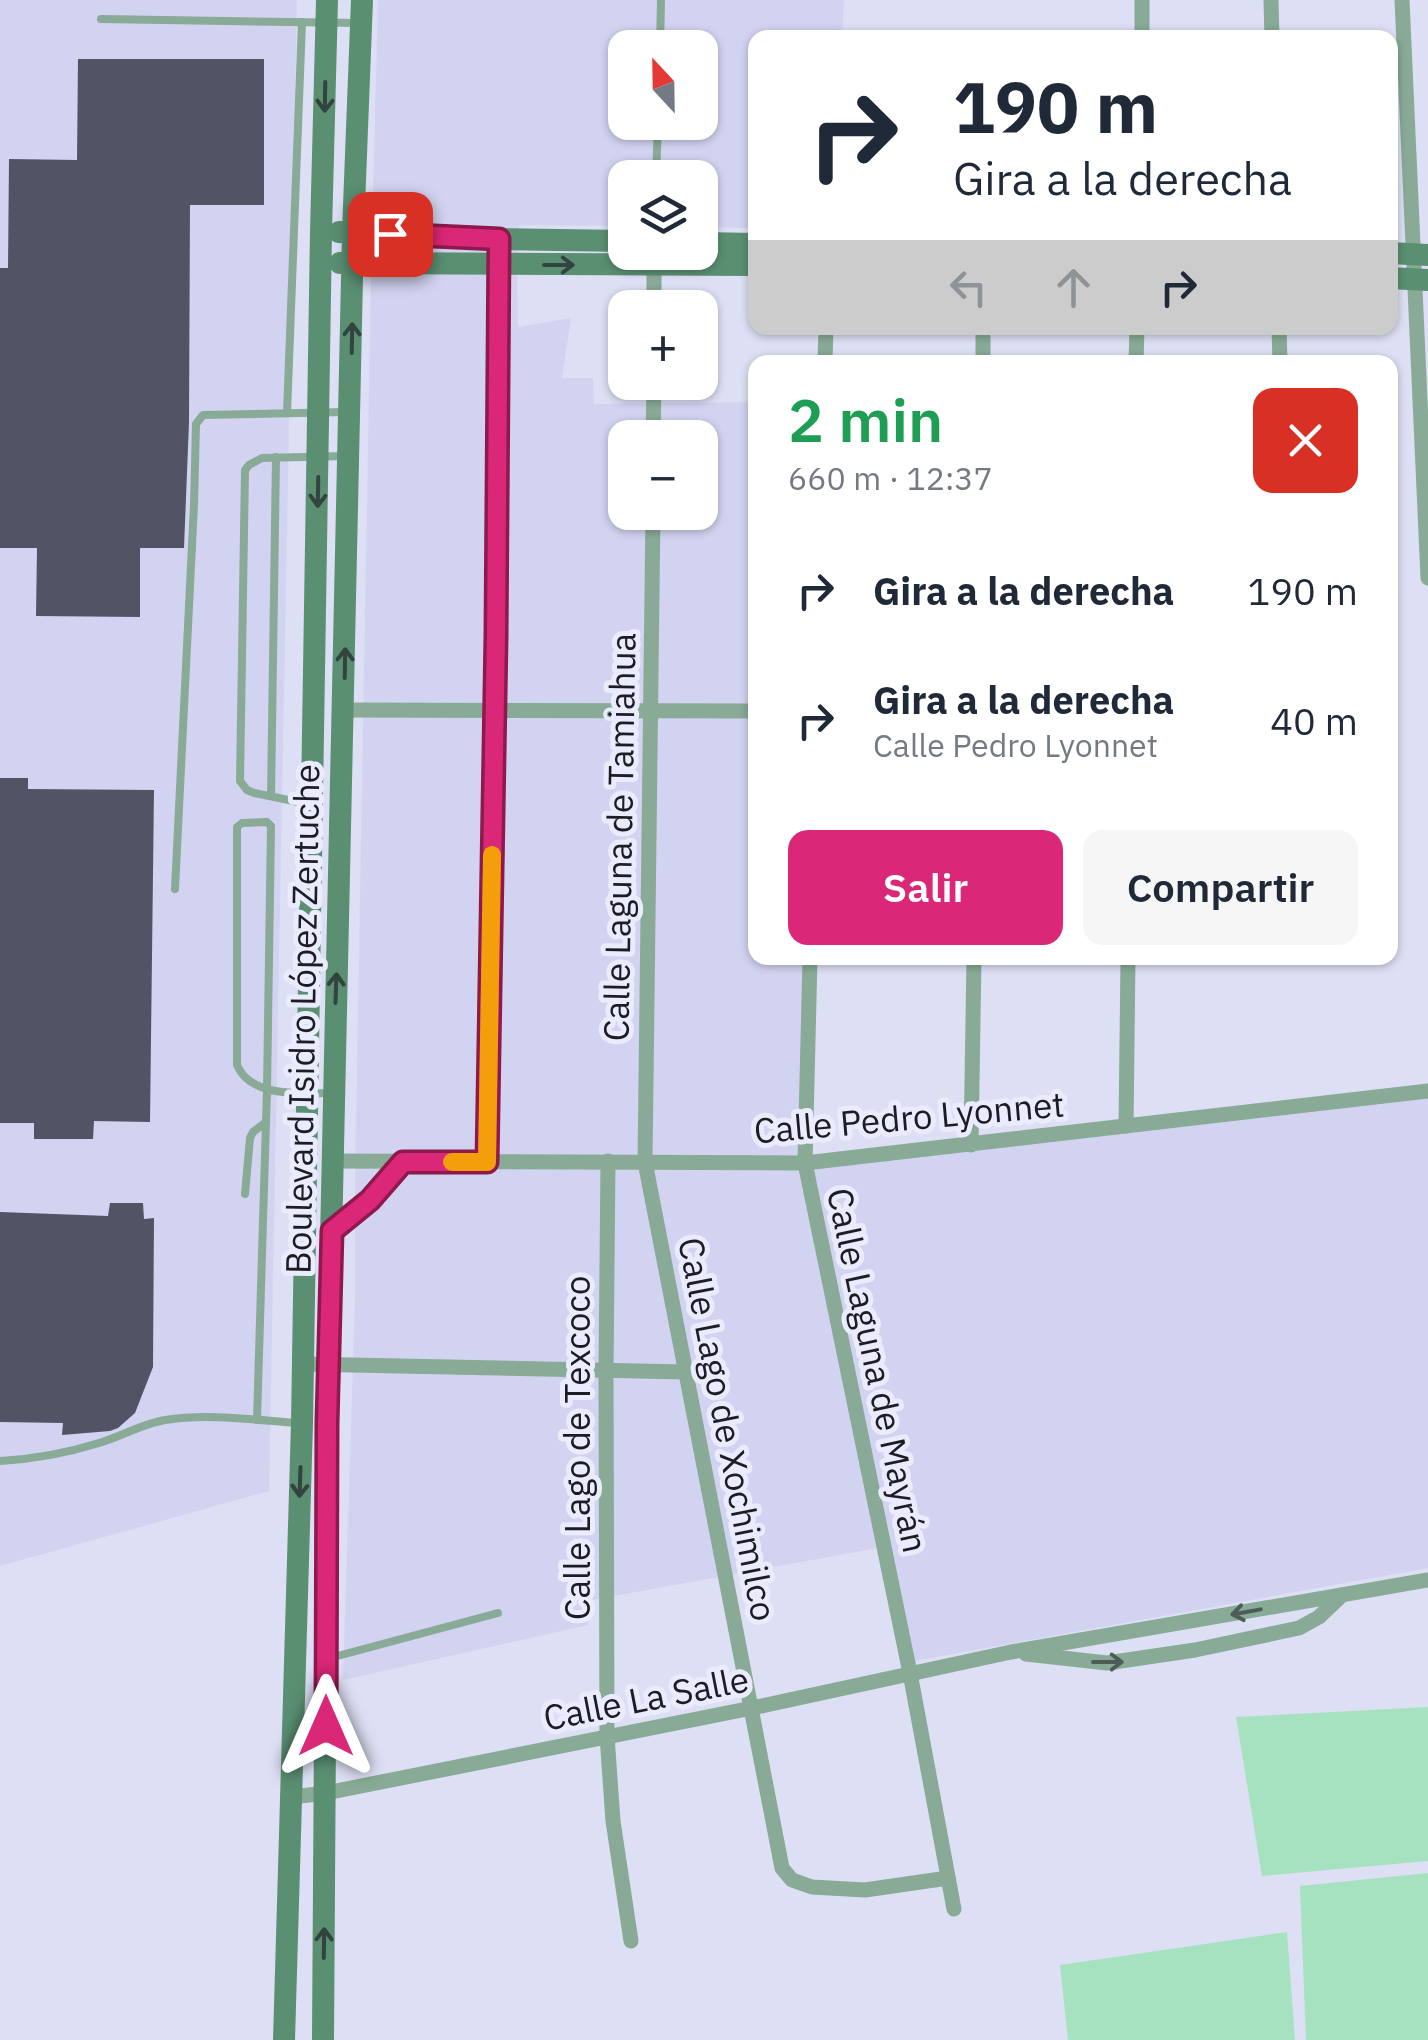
<!DOCTYPE html>
<html lang="es">
<meta charset="utf-8">
<style>
body{margin:0;font-family:"IBM Plex Sans",sans-serif;background:#f6f6f7;color:#1f2937;height:100vh;display:flex;flex-direction:column;font-size:38px;white-space:nowrap}
*{box-sizing:border-box;margin:0}
p{font-size:32px;color:#747a83}
.icon{flex:none;width:55px;height:55px;fill:none;stroke:currentColor;stroke-width:2;stroke-linecap:round;stroke-linejoin:round}
.map{position:relative;flex:1;overflow:hidden}
.details{position:absolute;left:748px;top:355px;width:650px;height:610px;display:flex;flex-direction:column;background:#fff;border-radius:20px;box-shadow:0 2px 8px #0004}
.details>*{flex:none}
.banner{position:absolute;left:748px;top:30px;width:650px;height:305px;border-radius:20px;box-shadow:0 2px 8px #0004;background:#fff;color:#1f2937;overflow:hidden}
.needle{width:65px;rotate:338deg}
.buttons{position:absolute;left:608px;top:30px;display:grid;gap:20px}
.buttons a{display:grid;place-items:center;width:110px;height:110px;border-radius:20px;background:#fff;box-shadow:0 2px 8px #0004;font-size:50px}
.pin{position:absolute;display:grid;place-items:center;width:85px;height:85px;color:#fff;margin:-42px;border-radius:20px;box-shadow:0 5px 15px #0006}
.me{position:absolute;width:110px;margin:-55px;rotate:0deg;stroke-linejoin:round;filter:drop-shadow(0 0 8px #0008)}
.turn{display:flex;align-items:center;gap:35px;height:210px;padding:0 40px;font-size:45px}
.turn .icon{width:130px;height:130px;stroke-width:2.5}
.turn b{display:block;font-size:70px;line-height:85px}
.lanes{display:flex;align-items:center;height:95px;padding:0 40px;background:#0003;justify-content:center;gap:50px;direction:ltr}
.lanes .off{opacity:.35}
.round{display:grid;place-items:center;flex:none;width:105px;height:105px;border-radius:20px;background:#f6f6f7}
.overview{display:flex;align-items:center;justify-content:space-between;height:170px;padding:0 40px}
h1{font-size:60px;font-weight:600;line-height:75px;color:#1e9e55}
.action{display:flex;gap:20px;margin-top:auto;padding:20px 40px}
.action a{flex:1;height:115px;border-radius:20px;background:#db2777;color:#fff;font-size:40px;font-weight:600;line-height:115px;text-align:center}
.action a+a{background:#f6f6f7;color:#1f2937}
ul{padding:0;list-style:none}
li{display:flex;align-items:center;gap:30px;height:130px;padding:0 40px}
li div{flex:1}
li b{display:block;font-size:38px}
li em{font-style:normal}
.map>svg:first-child{display:block}
.built{fill:#d1d3f0;fill-rule:evenodd}
.green{fill:#a7e2c0}
.building{fill:#525466}
.lines{fill:none;stroke-linecap:round;stroke-linejoin:round}
.lane{stroke:#88aa96;stroke-width:8}
.street{stroke:#88aa96;stroke-width:15}
.secondary{stroke:#5a8f72;stroke-width:22}
.oneway{stroke:#31443f}
.oneway2{stroke:#4c5c57}
.route-casing{stroke:#8e194d;stroke-width:25}
.route{stroke:#db2777;stroke-width:18}
.slow{stroke:#f59e0b;stroke-width:18}
.labels{text-anchor:middle;dominant-baseline:central;stroke-width:10;stroke-linejoin:round;paint-order:stroke}
.street-label{font-size:35px;fill:#1b1c24;stroke:#eaecfe}
</style>
<div class="map">
<svg width="1428" height="2040" viewBox="0 0 1428 2040">
<rect width="100%" height="100%" fill="#dddff4"/>
<!-- built -->
<g class="built">
<path d="M0 0H297L269 1491 0 1566Z"/>
<path d="M378 0H844L842 37 755 38V228L700 227V178H625V226L519 225 517 273 518 327 571 318 562 378H593L594 404 755 402V958H809L811 1161 1428 1090V1568L914 1661 883 1547 586 1601 588 1625 343 1680 355 1298V1179L371 278ZM625 48H700V122H625ZM625 438H700V512H625Z"/>
</g>
<!-- green -->
<g class="green">
<path d="M1428 1707V1861L1262 1876 1236 1717Z"/>
<path d="M1428 1873V2040H1306L1300 1886Z"/>
<path d="M1287 1932 1295 2040H1068L1060 1965Z"/>
</g>
<!-- building -->
<g class="building">
<path d="M78 59H264V205H190L189 422 184 548H140V617L36 616 37 548H0V268H8L9 159 77 160Z"/>
<path d="M0 778H28V789L154 790 150 1122 94 1121 93 1139H34V1123H0Z"/>
<path d="M110 1203H143L144 1219 154 1218 153 1367 135 1413 118 1428 110 1431 62 1435 63 1423 0 1422V1212L108 1216Z"/>
</g>
<g class="lines">
<!-- lane -->
<g class="lane">
<path d="M101 19 357 23"/>
<path d="M660 48 661 0"/>
<path d="M656 178 658 122"/>
<path d="M287 413 302 22"/>
<path d="M271 796 276 457"/>
<path d="M308 804 254 793 247 790 240 781 245 470 249 465 262 458 346 456"/>
<path d="M175 889 194 505 196 424 203 415 346 412"/>
<path d="M245 1194 250 1138 253 1132 266 1122"/>
<path d="M335 1228 370 1200 403 1162"/>
<path d="M257 1420 266 1122 267 1090 271 826 267 822 242 823 237 827V1065C251 1098 299 1093 330 1093"/>
<path d="M0 1461C34 1459 67 1453 99 1443 122 1436 142 1424 165 1420 208 1413 255 1420 298 1423"/>
<path d="M330 1658 498 1613"/>
</g>
<!-- street -->
<g class="street">
<path d="M1271 0 1272 38"/>
<path d="M1402 0 1428 578"/>
<path d="M1142 38V0"/>
<path d="M654 308V252"/>
<path d="M1279 328 1280 362"/>
<path d="M825 362 826 328"/>
<path d="M983 362V328"/>
<path d="M1136 362 1137 328"/>
<path d="M653 438 654 382"/>
<path d="M653 512 645 1162 782 1868 792 1880 812 1887 865 1890 948 1878"/>
<path d="M344 710 755 711"/>
<path d="M810 958 805 1163 910 1673 954 1909"/>
<path d="M1126 1126 1128 958"/>
<path d="M971 1145 974 958"/>
<path d="M332 1161 805 1163 1428 1091"/>
<path d="M608 1161 606 1371 607 1736 613 1821 631 1941"/>
<path d="M487 1162 495 710 499 239"/>
<path d="M302 1364 686 1372"/>
<path d="M1026 1654 1107 1663 1195 1650 1299 1628 1319 1617 1342 1595"/>
<path d="M292 1797 326 1793 752 1708 1011 1652 1428 1580"/>
</g>
<!-- secondary -->
<g class="secondary">
<path d="M339 232 499 239 625 241"/>
<path d="M700 243 755 244"/>
<path d="M1390 253 1428 255"/>
<path d="M340 263 755 265"/>
<path d="M1390 278 1428 280"/>
<path d="M284 2040 302 1423 321 232 327 0"/>
<path d="M323 2040 327 1423 353 232 362 0"/>
</g>
</g>
<!-- one-way arrows -->
<defs><path id="oneway-shaft" d="M-6 0H5M1.5-3L5.5 0L1.5 3" fill="none" stroke-width="1.6" stroke-linecap="round" stroke-linejoin="round" transform="scale(2.5)"/></defs>
<g class="oneway">
<use href="#oneway-shaft" transform="translate(325 97) rotate(91)"/>
<use href="#oneway-shaft" transform="translate(559 265)"/>
<use href="#oneway-shaft" transform="translate(352 338) rotate(-89)"/>
<use href="#oneway-shaft" transform="translate(318 492) rotate(91)"/>
<use href="#oneway-shaft" transform="translate(345 663) rotate(-89)"/>
<use href="#oneway-shaft" transform="translate(336 988) rotate(-88)"/>
<use href="#oneway-shaft" transform="translate(300 1482) rotate(92)"/>
<use href="#oneway-shaft" transform="translate(324 1943) rotate(-89)"/>
</g>
<g class="oneway2">
<use href="#oneway-shaft" transform="translate(1246 1612) rotate(170)"/>
<use href="#oneway-shaft" transform="translate(1108 1662)"/>
</g>
<g class="lines">
<defs>
<path id="route" d="M326 1726 327 1423 332 1231 370 1200 403 1162H487L496 636 499 239 390 234"/>
</defs>
<!-- route casing -->
<use href="#route" class="route-casing"/>
<!-- route -->
<use href="#route" class="route"/>
<!-- slow -->
<path class="slow" d="M452 1162H487L492 855"/>
</g>
<g class="labels">
<!-- street labels -->
<g class="street-label">
<text transform="translate(619 837) rotate(-89)">Calle Laguna de Tamiahua</text>
<text transform="translate(302 1019) rotate(-89)">Boulevard Isidro López Zertuche</text>
<text transform="translate(909 1117) rotate(-5)">Calle Pedro Lyonnet</text>
<text transform="translate(878 1370) rotate(78)">Calle Laguna de Mayrán</text>
<text transform="translate(728 1429) rotate(79)">Calle Lago de Xochimilco</text>
<text transform="translate(577 1448) rotate(-90)">Calle Lago de Texcoco</text>
<text transform="translate(646 1698) rotate(-11)">Calle La Salle</text>
</g>
</g>
</svg>
<div class="buttons">
<a><svg class="needle" viewBox="-14 -14 28 28"><path d="M0-13l5 13h-10z" fill="#e53935"/><path d="M0 13l5-13h-10z" fill="#747a83"/></svg></a>
<a><svg class="icon" aria-label="layers" viewBox="0 0 24 24"><path d="M12 4l9 5-9 5-9-5zM3 14l9 5 9-5"/></svg></a>
<a>+</a>
<a>−</a>
</div>
<div class="pin" style="left:390px;top:234px;background:#d93025"><svg class="icon" aria-label="arrive" viewBox="0 0 24 24"><path d="M6 21V4h12l-3 4 3 4H6"/></svg></div>
<svg class="me" style="left:326px;top:1726px" viewBox="-20 -20 40 40"><path d="M0-17L14 15 0 8-14 15z" fill="#db2777" stroke="#fff" stroke-width="4"/></svg>
<div class="banner">
<div class="turn"><svg class="icon" aria-label="right" viewBox="0 0 24 24"><path d="M7 20v-9h11M14 6l5 5-5 5"/></svg><div><b>190 m</b>Gira a la derecha</div></div>
<div class="lanes"><svg class="icon off" aria-label="left" viewBox="0 0 24 24"><path d="M17 20v-9H6M10 6l-5 5 5 5"/></svg><svg class="icon off" aria-label="ahead" viewBox="0 0 24 24"><path d="M12 20V5M6 11l6-6 6 6"/></svg><svg class="icon" aria-label="right" viewBox="0 0 24 24"><path d="M7 20v-9h11M14 6l5 5-5 5"/></svg></div>
</div>
<section class="details">
<div class="overview"><div><h1>2 min</h1><p>660 m · 12:37</p></div><a class="round" style="background:#d93025;color:#fff"><svg class="icon" aria-label="close" viewBox="0 0 24 24"><path d="M6 6l12 12M18 6L6 18"/></svg></a></div>
<ul>
<li><svg class="icon" aria-label="right" viewBox="0 0 24 24"><path d="M7 20v-9h11M14 6l5 5-5 5"/></svg><div><b>Gira a la derecha</b></div><em>190 m</em></li>
<li><svg class="icon" aria-label="right" viewBox="0 0 24 24"><path d="M7 20v-9h11M14 6l5 5-5 5"/></svg><div><b>Gira a la derecha</b><p>Calle Pedro Lyonnet</p></div><em>40 m</em></li>
</ul>
<div class="action"><a>Salir</a><a>Compartir</a></div>
</section>
</div>
